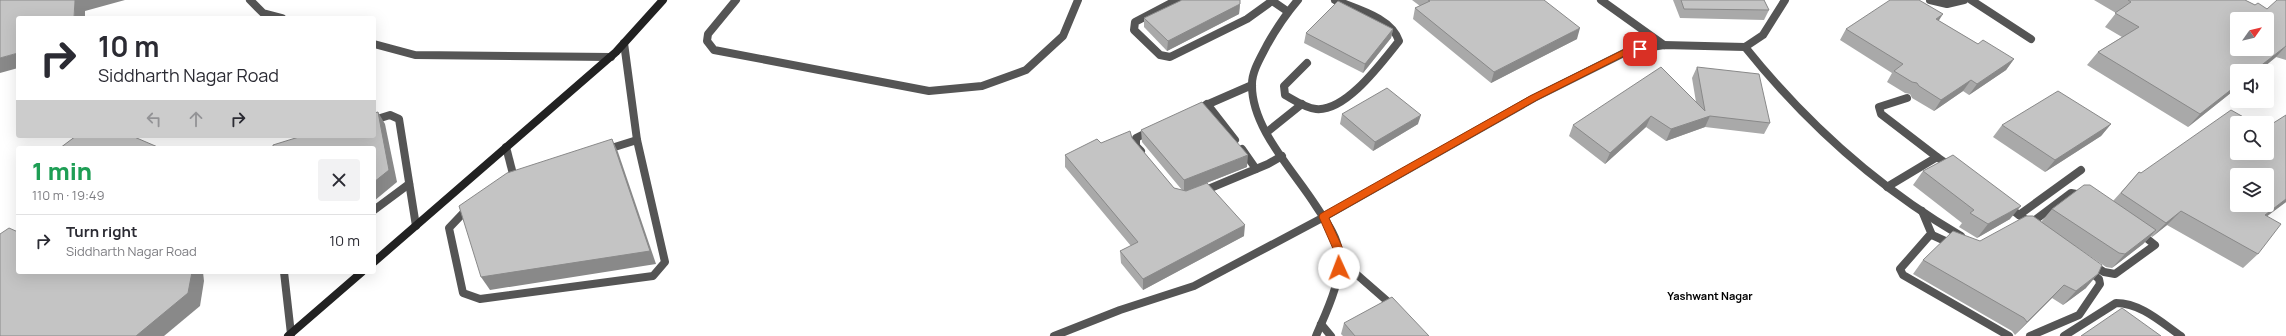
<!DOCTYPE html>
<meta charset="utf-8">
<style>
body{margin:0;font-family:Manrope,sans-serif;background:#f2f2f3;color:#2b2b33;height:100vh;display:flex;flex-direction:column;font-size:15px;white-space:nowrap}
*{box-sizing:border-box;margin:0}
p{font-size:13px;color:#7c7c81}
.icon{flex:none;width:22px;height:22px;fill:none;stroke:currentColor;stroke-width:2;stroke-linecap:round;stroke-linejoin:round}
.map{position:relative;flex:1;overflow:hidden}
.details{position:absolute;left:16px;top:146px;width:360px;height:128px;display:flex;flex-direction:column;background:#fff;border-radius:4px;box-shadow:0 4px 16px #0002}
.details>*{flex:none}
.top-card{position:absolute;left:16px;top:16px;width:360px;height:122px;border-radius:4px;box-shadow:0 4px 16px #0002;background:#fff;color:#2b2b33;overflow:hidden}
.needle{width:26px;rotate:56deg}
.tools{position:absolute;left:2230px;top:12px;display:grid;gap:8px}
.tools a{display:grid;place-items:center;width:44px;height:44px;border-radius:4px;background:#fff;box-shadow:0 4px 16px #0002;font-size:20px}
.pin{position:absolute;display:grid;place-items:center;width:34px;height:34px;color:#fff;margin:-17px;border-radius:8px;box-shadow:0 2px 6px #0006}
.me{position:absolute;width:44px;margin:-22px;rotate:358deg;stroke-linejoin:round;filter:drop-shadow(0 0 3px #0008)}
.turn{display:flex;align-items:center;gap:14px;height:84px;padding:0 16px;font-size:18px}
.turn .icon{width:52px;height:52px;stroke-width:2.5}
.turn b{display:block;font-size:28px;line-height:34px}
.lanes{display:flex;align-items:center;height:38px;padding:0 16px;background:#0003;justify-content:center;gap:20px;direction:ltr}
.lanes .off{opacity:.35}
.round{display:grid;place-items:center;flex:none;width:42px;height:42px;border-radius:4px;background:#f2f2f3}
.head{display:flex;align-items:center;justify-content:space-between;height:68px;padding:0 16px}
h1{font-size:24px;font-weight:800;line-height:30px;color:#1e9e55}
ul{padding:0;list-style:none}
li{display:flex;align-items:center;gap:12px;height:52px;padding:0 16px;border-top:1px solid #e1e1e2}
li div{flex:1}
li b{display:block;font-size:15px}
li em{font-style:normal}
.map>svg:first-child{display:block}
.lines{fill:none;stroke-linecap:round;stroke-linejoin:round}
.lane{stroke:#555;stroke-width:8}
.street{stroke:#555;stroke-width:8}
.secondary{stroke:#222;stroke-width:8}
.wall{fill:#a9a9a9}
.shaded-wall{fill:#898989}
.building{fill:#c4c4c4;stroke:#898989;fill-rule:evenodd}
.route{fill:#ea580c;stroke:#983908}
.labels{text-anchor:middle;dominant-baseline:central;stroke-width:3.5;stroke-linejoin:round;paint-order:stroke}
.neighbourhood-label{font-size:11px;font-weight:bold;fill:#000;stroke:#fff}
</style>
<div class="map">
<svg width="2286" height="336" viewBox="0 0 2286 336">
<rect width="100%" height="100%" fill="#fff"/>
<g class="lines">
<!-- lane -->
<g class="lane">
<path d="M250 0 263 13 282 18"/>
<path d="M736 0 708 34 707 41 714 50 929 91 982 86 1026 70 1063 36 1078 0"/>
<path d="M374 44 415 55 611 57"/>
<path d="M374 120 390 115 399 119 416 226"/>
<path d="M506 147 514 178"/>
<path d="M605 150 637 140"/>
<path d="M469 207 449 228 463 293 480 299 653 276 665 262 637 140 624 43"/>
<path d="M374 210 409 184"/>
<path d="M284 272 291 334"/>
</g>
<!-- street -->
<g class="street">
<path d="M1177 0 1135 22 1134 30 1160 55 1170 57 1247 19 1272 1"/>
<path d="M1271 0 1287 11"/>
<path d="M1298 0C1286 14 1276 29 1267 45 1261 57 1252 71 1252 84 1251 128 1294 171 1316 206 1325 220 1337 235 1339 252 1342 281 1327 310 1316 336"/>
<path d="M1601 0 1664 45"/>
<path d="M1930 0 1947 4 1964 0"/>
<path d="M1971 0 2031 39"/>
<path d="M1745 47C1806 123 1877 187 1961 236"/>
<path d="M1307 63 1284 86 1285 95C1294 100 1305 108 1316 109 1346 112 1382 62 1399 41 1391 17 1356 9 1335 0"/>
<path d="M1907 98 1879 107 1881 114 1937 157"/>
<path d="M1207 104 1235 140"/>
<path d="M1197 109 1252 85"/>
<path d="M1267 132 1302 104"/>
<path d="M1242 149 1256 169"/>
<path d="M1141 151 1136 146V138L1150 131"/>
<path d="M1887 187 1937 157 1950 166"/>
<path d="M1201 192 1268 164 1282 156"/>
<path d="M1922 211 1932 235"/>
<path d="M2015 212 2019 215 2081 170"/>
<path d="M2019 215 2032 224"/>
<path d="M2031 223 2071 193 2082 195"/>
<path d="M1954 245 1932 235 1929 236 1900 269 1903 275 2009 336"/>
<path d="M1339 259 1394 307"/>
<path d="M2091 264 2104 272 2115 274 2155 245 2140 233"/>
<path d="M1321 324 1331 336"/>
<path d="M1054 336 1120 310 1194 286 1324 217 1534 98 1628 51 1664 45 1745 47 1763 35 1785 0"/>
<path d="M2030 336 2079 315 2100 284 2099 279 2089 271"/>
<path d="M2064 336 2116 303C2141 303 2162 323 2181 336"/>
</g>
<!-- secondary -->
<g class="secondary">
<path d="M374 262 616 52 663 0"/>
<path d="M288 336 362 272"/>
</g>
</g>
<!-- wall -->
<g class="wall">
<path d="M1412 0H1544L1577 39 1491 83 1413 19 1415 8 1420 6Z"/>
<path d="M1673 0H1764L1769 10 1764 20 1680 18Z"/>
<path d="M2094 0H2245L2255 5 2267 9 2286 0V60L2276 57 2259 71H2237V88L2188 127 2087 65 2098 52 2122 37 2105 27 2116 13Z"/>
<path d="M1240 4 1239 14 1167 51 1144 27V18Z"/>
<path d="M1939 21 1978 44 2014 59 2006 70 1969 95 1963 91 1934 111 1912 98 1910 94 1905 93 1887 82 1892 73 1840 40 1846 29Z"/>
<path d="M1393 29 1391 38 1363 73 1304 43 1306 33Z"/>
<path d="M1697 67 1770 123 1764 134 1705 127 1666 141 1646 127 1605 164 1569 136 1573 125 1696 102 1692 78Z"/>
<path d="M1342 114 1418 124 1373 151 1340 124Z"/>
<path d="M2286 115V202L2267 216 2258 254 2243 268 2167 225 2152 237 2151 236 2143 244 2112 268 2106 267 2075 246 2086 288 2063 305 2052 298 2015 335 2012 331 1913 274 1923 260 2041 222 2052 209 2113 201 2139 172 2141 173 2237 153Z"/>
<path d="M2111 124 2101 136 2045 172 1993 137 2002 125Z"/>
<path d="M1141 130 1247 167 1186 191 1244 236 1143 290 1121 263 1120 251 1131 246 1065 167V155L1101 143 1132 138 1174 188 1182 190 1142 142Z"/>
<path d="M1923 171 2010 219 1977 238 1959 227 1962 223 1913 185Z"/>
<path d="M1344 323 1429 336H1343L1341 334Z"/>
</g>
<!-- shaded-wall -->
<g class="shaded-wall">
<path d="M75 0H125L85 11V18H74Z"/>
<path d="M1240 4 1239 14 1167 51 1168 41Z"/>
<path d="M1943 14 1936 25V19Z"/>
<path d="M1580 28 1577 39 1491 83 1494 72Z"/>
<path d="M1393 29 1391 38 1363 73 1365 64Z"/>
<path d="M2286 46 2276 57 2259 71H2254Z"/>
<path d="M18 53V68L0 73V58Z"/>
<path d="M2014 59 2006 70 1969 95 1977 84Z"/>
<path d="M1971 80 1963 91 1934 111 1941 100Z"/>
<path d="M2237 85V88L2188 127 2200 114Z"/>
<path d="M378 112 385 124 397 182 374 201V182Z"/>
<path d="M1421 115 1418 124 1373 151 1375 142Z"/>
<path d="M1651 116 1646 127 1605 164 1610 153Z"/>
<path d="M1710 116 1705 127 1666 141 1671 129Z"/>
<path d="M2111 124 2101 136 2045 172 2055 160Z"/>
<path d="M612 139 618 152 656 264 490 290 481 277Z"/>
<path d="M1248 155 1247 167 1184 192V180Z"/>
<path d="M2286 199V202L2250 229 2265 215Z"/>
<path d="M2021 206 2010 219 1977 238 1988 224Z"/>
<path d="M2181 211 2167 225 2152 237 2166 223Z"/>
<path d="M1245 225 1244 236 1143 290V279Z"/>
<path d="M2156 230 2143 244 2112 268 2125 254Z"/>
<path d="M192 272H203L204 281 200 306 164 336H136Z"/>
<path d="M2098 274 2086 288 2063 305 2076 291Z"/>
<path d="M2064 285 2052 298 2015 335 2027 322Z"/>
</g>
<!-- building -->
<g class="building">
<path d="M0 0H75L74 18H18V53L0 58Z"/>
<path d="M1182 0H1240V4L1168 41 1144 18Z"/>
<path d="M1428 0H1544L1580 28 1494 72 1415 8 1430 1Z"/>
<path d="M1681 0H1764L1769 10 1684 9Z"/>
<path d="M1890 0H1919L1943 14 1936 19 1978 44 1983 40 2014 59 1977 84 1971 80 1941 100 1919 86 1917 83 1912 82 1894 71 1903 64 1846 29Z"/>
<path d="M2128 0H2245L2255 5 2258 3 2267 9 2277 0H2286V46L2254 71H2237V85L2200 114 2098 52 2139 27 2115 13 2131 2ZM2237 19H2267V49H2237Z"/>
<path d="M1338 1 1393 29 1365 64 1306 33Z"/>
<path d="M1661 67 1705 111 1697 67 1759 74 1770 123 1710 116 1671 129 1651 116 1610 153 1573 125Z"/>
<path d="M1387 88 1421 115 1375 142 1342 114Z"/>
<path d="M2058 91 2111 124 2055 160 2002 125Z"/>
<path d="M1202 102 1248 155 1184 180 1141 130Z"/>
<path d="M2231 110 2254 123H2237V153H2267V127L2286 115V199L2265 215 2281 224 2258 254 2181 211 2166 223 2121 193 2139 172 2141 173ZM2237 175H2267V205H2237Z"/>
<path d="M378 112 389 170 374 182V148H273V145L302 136H374V113Z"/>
<path d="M1130 131 1132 138 1174 188 1186 191 1207 183 1245 225 1143 279 1120 251 1138 242 1065 155 1097 139 1101 143Z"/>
<path d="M76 136H132L160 148H60Z"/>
<path d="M612 139 650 251 481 277 459 206 507 173Z"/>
<path d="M1953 155 2021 206 1988 224 1970 213 1974 210 1923 171Z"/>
<path d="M2084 185H2090L2156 230 2125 254 2119 253 2052 209Z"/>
<path d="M2026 216H2033L2102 265 2098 274 2076 291 2064 285 2027 322 2024 318 1923 260 1953 231 1980 241Z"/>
<path d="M9 228 18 232V272H192L188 293 136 336H0V234Z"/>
<path d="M1392 297 1429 336H1355L1344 323Z"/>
<path d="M2122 308 2161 336H2081Z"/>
</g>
<!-- route -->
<path class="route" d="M1640 46 1644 49 1643 51 1630 53 1537 100 1329 218 1344 251V268L1339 272 1335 271 1334 251 1319 217 1320 214 1530 96 1625 49Z"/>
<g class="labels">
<!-- neighbourhood labels -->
<g class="neighbourhood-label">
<text x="1710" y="295">Yashwant Nagar</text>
</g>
</g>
</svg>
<div class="tools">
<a><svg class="needle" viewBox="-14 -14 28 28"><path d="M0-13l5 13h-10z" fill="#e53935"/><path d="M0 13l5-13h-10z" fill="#7c7c81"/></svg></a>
<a><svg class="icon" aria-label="sound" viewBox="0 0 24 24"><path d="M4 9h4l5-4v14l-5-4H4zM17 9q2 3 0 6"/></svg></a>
<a><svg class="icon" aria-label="search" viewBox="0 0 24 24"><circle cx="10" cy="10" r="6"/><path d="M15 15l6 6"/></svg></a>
<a><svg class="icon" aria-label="layers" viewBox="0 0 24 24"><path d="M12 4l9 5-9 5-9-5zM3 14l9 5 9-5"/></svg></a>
</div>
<div class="pin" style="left:1640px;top:49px;background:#d93025"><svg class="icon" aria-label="arrive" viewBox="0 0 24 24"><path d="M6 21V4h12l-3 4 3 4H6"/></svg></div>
<svg class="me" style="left:1339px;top:268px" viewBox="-20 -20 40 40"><circle r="19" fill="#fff"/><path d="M0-13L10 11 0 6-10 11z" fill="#ea580c"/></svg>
<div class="top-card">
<div class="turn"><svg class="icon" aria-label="right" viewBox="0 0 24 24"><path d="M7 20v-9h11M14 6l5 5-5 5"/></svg><div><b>10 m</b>Siddharth Nagar Road</div></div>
<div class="lanes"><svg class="icon off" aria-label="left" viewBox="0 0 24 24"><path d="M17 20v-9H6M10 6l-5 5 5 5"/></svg><svg class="icon off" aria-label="ahead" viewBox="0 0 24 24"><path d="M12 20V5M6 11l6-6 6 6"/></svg><svg class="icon" aria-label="right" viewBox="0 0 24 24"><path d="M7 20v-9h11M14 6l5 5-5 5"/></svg></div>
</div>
<section class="details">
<div class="head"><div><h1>1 min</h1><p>110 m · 19:49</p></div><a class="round"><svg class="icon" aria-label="close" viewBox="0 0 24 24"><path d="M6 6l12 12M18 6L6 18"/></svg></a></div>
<ul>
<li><svg class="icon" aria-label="right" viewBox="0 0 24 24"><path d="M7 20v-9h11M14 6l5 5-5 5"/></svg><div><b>Turn right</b><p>Siddharth Nagar Road</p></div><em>10 m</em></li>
</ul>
</section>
</div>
